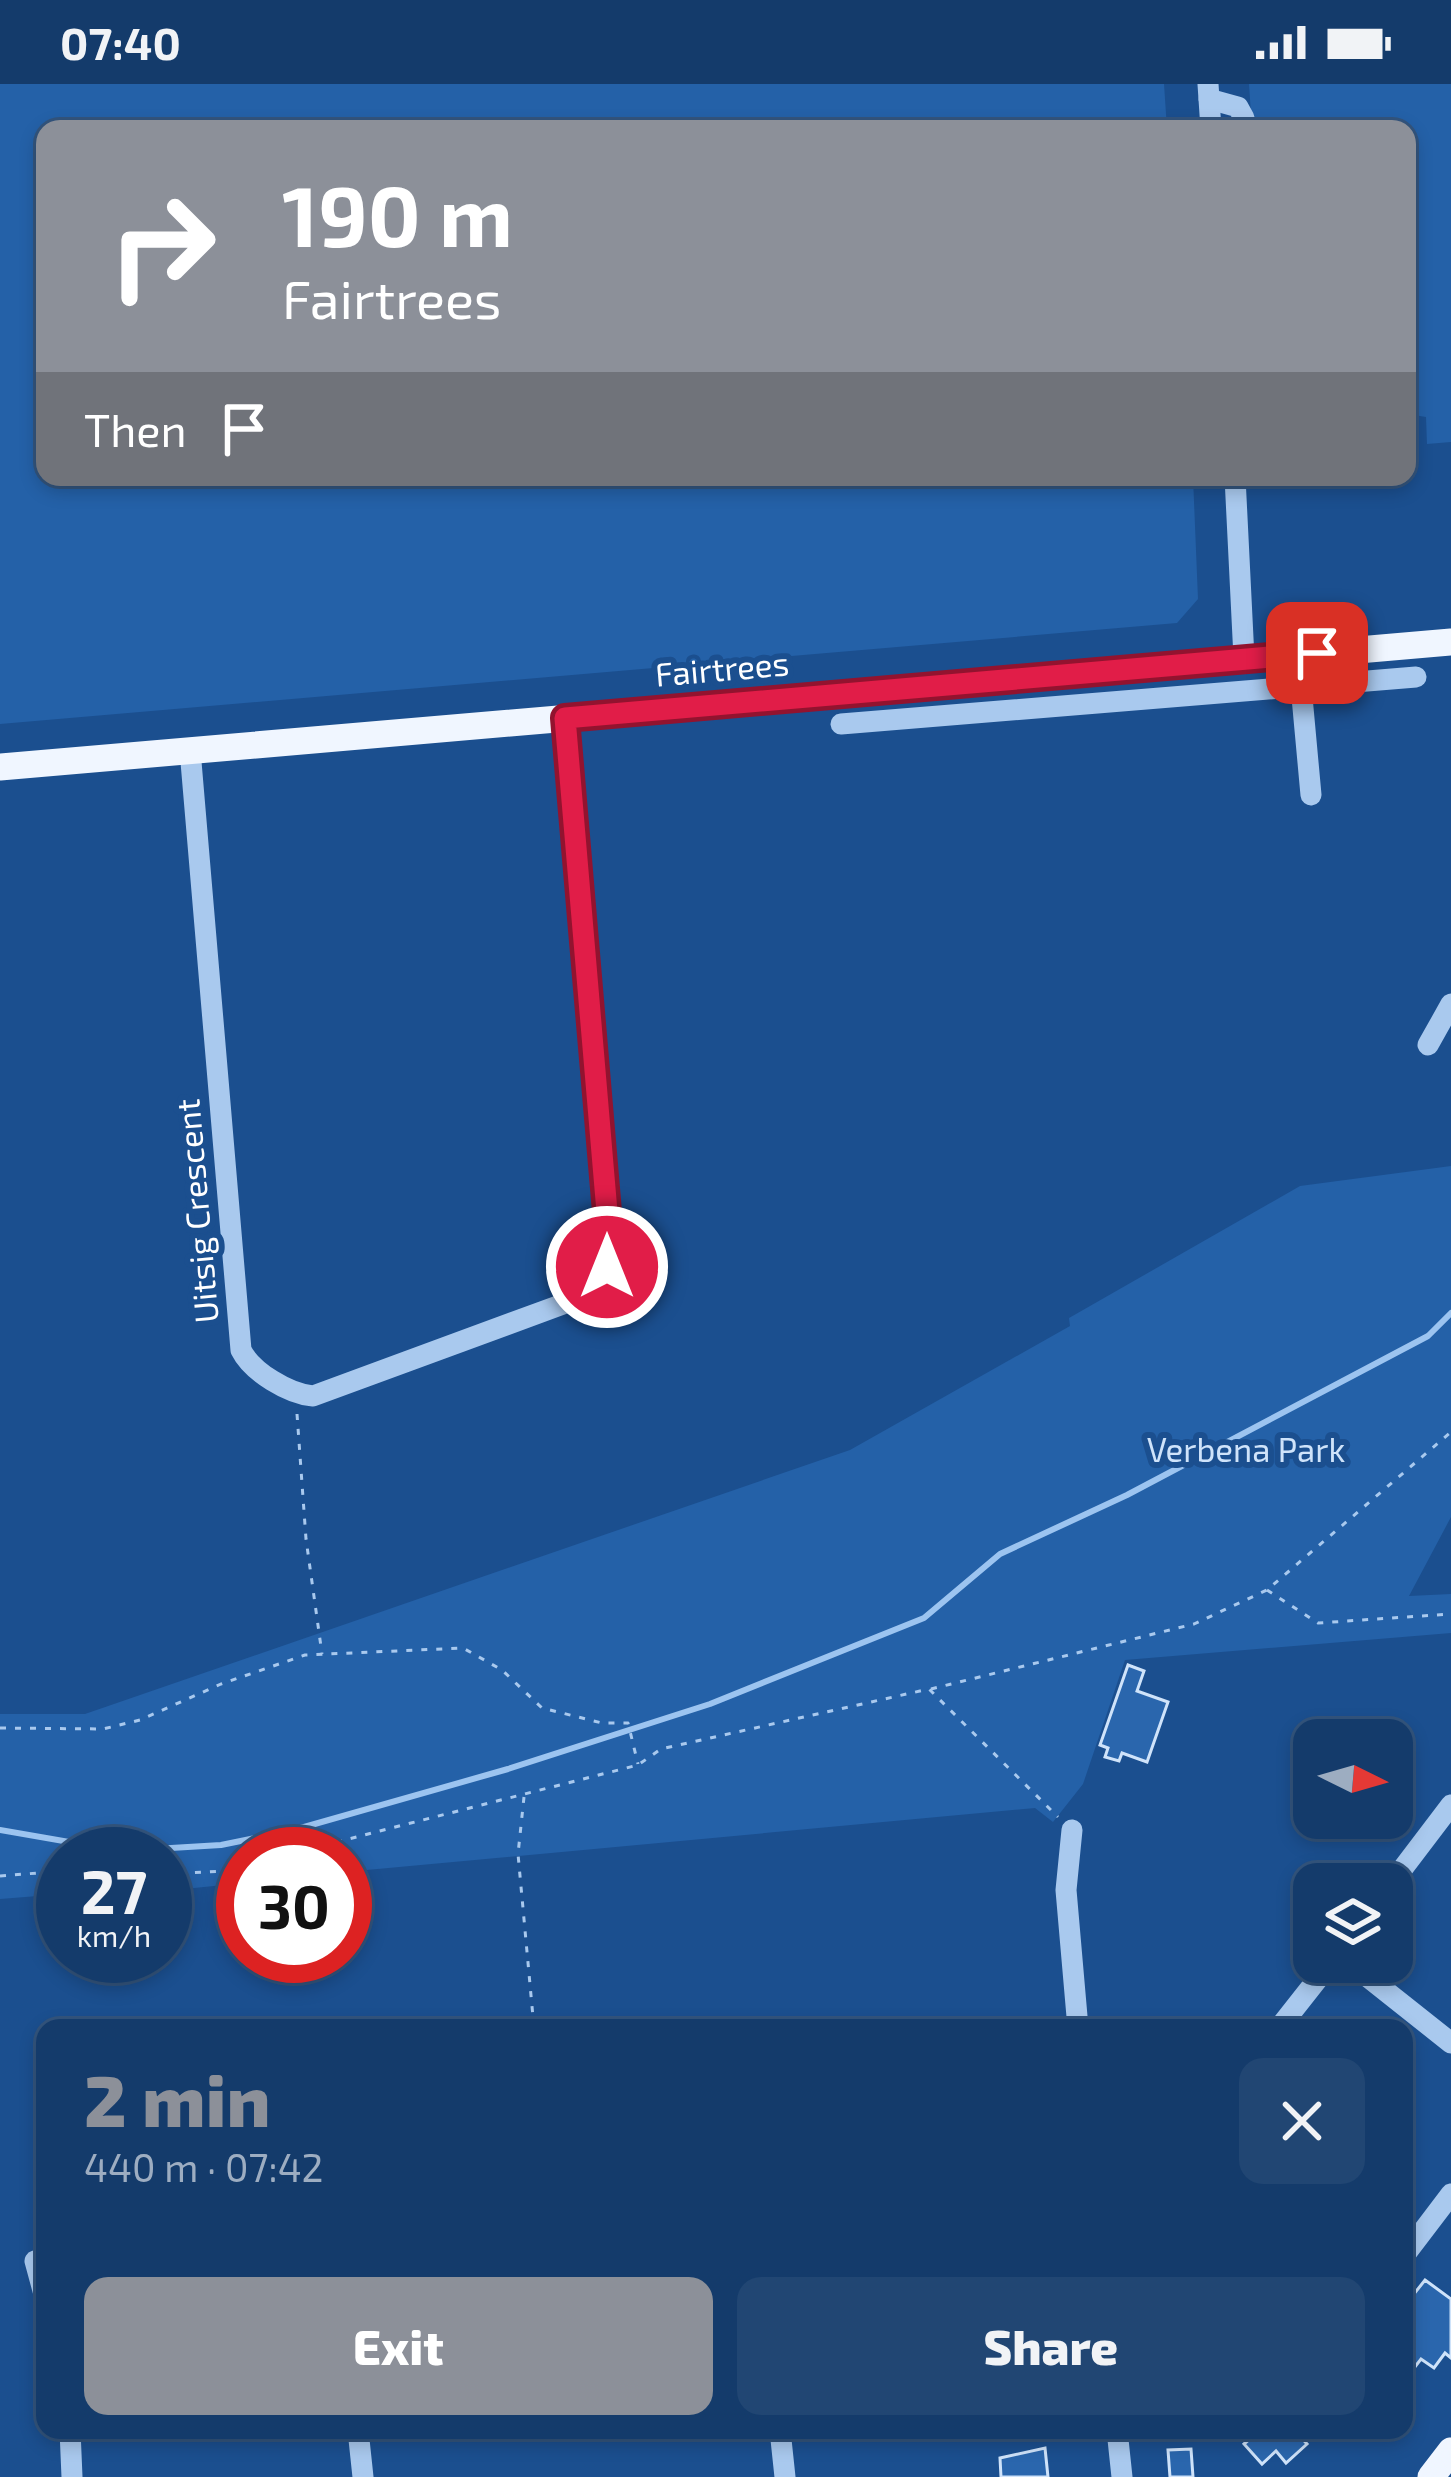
<!DOCTYPE html>
<meta charset="utf-8">
<style>
body{margin:0;font-family:"Exo 2",sans-serif;background:#214673;color:#f1f3f6;height:100vh;display:flex;flex-direction:column;font-size:45px;white-space:nowrap}
*{box-sizing:border-box;margin:0}
p{font-size:39px;color:#9dadc1}
.icon{flex:none;width:66px;height:66px;fill:none;stroke:currentColor;stroke-width:2;stroke-linecap:round;stroke-linejoin:round}
.map{position:relative;flex:1;overflow:hidden}
.panel{position:absolute;left:36px;top:1935px;width:1377px;height:420px;display:flex;flex-direction:column;background:#143b6b;border-radius:24px;box-shadow:0 6px 18px #0003,0 0 0 3px #33557e}
.panel>*{flex:none}
.top-card{position:absolute;left:36px;top:36px;width:1380px;height:366px;border-radius:24px;box-shadow:0 6px 18px #0003,0 0 0 3px #33557e;background:#8c9099;color:#fff;overflow:hidden}
.needle{width:78px;rotate:95deg}
.tools{position:absolute;left:1293px;top:1635px;display:grid;gap:24px}
.tools a{display:grid;place-items:center;width:120px;height:120px;border-radius:24px;background:#143b6b;box-shadow:0 6px 18px #0003,0 0 0 3px #33557e;font-size:60px}
.speed{position:absolute;left:36px;top:1743px;display:flex;gap:24px;font-size:60px;font-weight:700;text-align:center}
.speed>*{display:grid;place-content:center;width:156px;height:156px;border-radius:50%;background:#143b6b;box-shadow:0 6px 18px #0003,0 0 0 3px #33557e;line-height:1}
.speed small{font-size:30px;font-weight:400}
.speed .limit{border:18px solid #d22;background:#fff;color:#111}
.pin{position:absolute;display:grid;place-items:center;width:102px;height:102px;color:#fff;margin:-51px;border-radius:24px;box-shadow:0 6px 18px #0006}
.me{position:absolute;width:132px;margin:-66px;rotate:0deg;stroke-linejoin:round;filter:drop-shadow(0 0 9px #0008)}
.turn{display:flex;align-items:center;gap:42px;height:252px;padding:0 48px;font-size:54px}
.turn .icon{width:156px;height:156px;stroke-width:2.5}
.turn b{display:block;font-size:84px;line-height:102px}
.then{display:flex;align-items:center;height:114px;padding:0 48px;background:#0003;gap:24px;font-size:45px}
.round{display:grid;place-items:center;flex:none;width:126px;height:126px;border-radius:24px;background:#214673}
.overview{display:flex;align-items:center;justify-content:space-between;height:204px;padding:0 48px}
h1{font-size:72px;font-weight:800;line-height:90px;color:#8c9099}
.action{display:flex;gap:24px;margin-top:auto;padding:24px 48px}
.action a{flex:1;height:138px;border-radius:24px;background:#8c9099;color:#fff;font-size:48px;font-weight:800;line-height:138px;text-align:center}
.action a+a{background:#214673;color:#f1f3f6}
.status{display:flex;justify-content:space-between;align-items:center;height:84px;padding:0 60px;background:#143b6b;direction:ltr}
.status svg{height:33px;fill:currentColor}
.map>svg:first-child{display:block}
.green{fill:#2461a8}
.lines{fill:none;stroke-linecap:round;stroke-linejoin:round}
.stream{stroke:#9cc4f0;stroke-width:6}
.building{fill:#2a66ad;stroke:#cfe3fa;stroke-width:3}
.path{stroke:#a9c9ee;stroke-width:3;stroke-dasharray:6 9;stroke-linecap:butt}
.minor{stroke:#a9c9ee;stroke-width:21}
.major{stroke:#f0f6ff;stroke-width:27}
.route-casing{stroke:#92132f;stroke-width:30}
.route{stroke:#e11d48;stroke-width:21}
.labels{text-anchor:middle;dominant-baseline:central;stroke-width:12;stroke-linejoin:round;paint-order:stroke}
.street-label{font-size:33px;fill:#fff;stroke:#1b4f8f}
.park-label{font-size:33px;fill:#cfe3fa;stroke:#1b4f8f}
</style>
<div class="status"><b>07:40</b><svg viewBox="0 0 49 12"><path d="M0 12V9h3v3zM5 12V6h3v6zM10 12V3h3v9zM15 12V0h3v12zM26 1h20v11H26zM47 4h2v5h-2z"/></svg></div>
<div class="map">
<svg width="1451" height="2393" viewBox="0 0 1451 2393">
<rect width="100%" height="100%" fill="#1b4f8f"/>
<!-- green -->
<g class="green">
<path d="M0 0H1164L1167 45H45V393H1193L1198 515 1177 539 0 640Z"/>
<path d="M1249 0H1451V358L1427 360 1426 333 1407 330V45H1252Z"/>
<path d="M1451 1082V1433L1409 1512 1451 1510V1549L1125 1576 1083 1700 1053 1738 1035 1724 345 1788V1770H243V1799L165 1807V1770H63V1810L0 1815V1630H85L850 1366 1070 1242 1069 1234 1300 1102Z"/>
</g>
<g class="lines">
<!-- stream -->
<path class="stream" d="M0 1746 121 1767 221 1761 290 1747 508 1685 710 1620 924 1534 1000 1470 1127 1411 1428 1252 1451 1229"/>
</g>
<!-- building -->
<g class="building">
<path d="M1128 1581 1144 1587 1137 1607 1168 1618 1147 1678 1122 1669 1119 1677 1105 1673 1108 1664 1100 1661Z"/>
<path d="M1425 2196 1451 2215V2274L1445 2269 1434 2284 1421 2275 1404 2297V2202L1414 2210Z"/>
<path d="M1260 2346H1294L1307 2360 1286 2379 1276 2367 1262 2380 1244 2360Z"/>
<path d="M1045 2364 1048 2393H1001L1000 2374Z"/>
<path d="M1191 2365 1193 2393H1170L1168 2366Z"/>
</g>
<g class="lines">
<!-- path -->
<g class="path">
<path d="M297 1330 306 1455 322 1570"/>
<path d="M1267 1506 1318 1539 1451 1530"/>
<path d="M931 1605 1194 1540 1267 1506 1451 1348"/>
<path d="M0 1644 103 1645 140 1636 221 1600 305 1571 463 1564 502 1586 542 1624 602 1639H628L638 1680"/>
<path d="M524 1713 518 1770 534 1944"/>
<path d="M309 1770 321 1762 638 1681 661 1665 929 1605 1058 1733"/>
<path d="M165 1790 243 1786"/>
<path d="M0 1792 63 1787"/>
</g>
<!-- minor -->
<g class="minor">
<path d="M1208 0 1211 45"/>
<path d="M1209 15 1238 23 1244 34"/>
<path d="M1235 393 1244 574"/>
<path d="M1301 602 1311 711"/>
<path d="M841 640 1416 593"/>
<path d="M190 666 241 1266C252 1288 289 1310 313 1312L574 1216C596 1205 608 1188 610 1163L565 634"/>
<path d="M1428 961 1451 920"/>
<path d="M1072 1746 1066 1806 1078 1944"/>
<path d="M1391 1800 1451 1721"/>
<path d="M1349 1878 1451 1959"/>
<path d="M1279 1944 1331 1878"/>
<path d="M1404 2172 1451 2110"/>
<path d="M35 2177 45 2214"/>
<path d="M70 2346 72 2393"/>
<path d="M358 2346 363 2393"/>
<path d="M780 2346 785 2393"/>
<path d="M1117 2346 1122 2393"/>
</g>
<!-- major -->
<g class="major">
<path d="M0 683 1451 558"/>
<path d="M1431 2393 1451 2367"/>
</g>
</g>
<g class="lines">
<defs>
<path id="route" d="M607 1183 610 1163 565 634 1317 569"/>
</defs>
<!-- route casing -->
<use href="#route" class="route-casing"/>
<!-- route -->
<use href="#route" class="route"/>
</g>
<g class="labels">
<!-- street labels -->
<g class="street-label">
<text transform="translate(722 584) rotate(-5)">Fairtrees</text>
<text transform="translate(196 1127) rotate(-95)">Uitsig Crescent</text>
</g>
<!-- park labels -->
<g class="park-label">
<text x="1246" y="1365">Verbena Park</text>
</g>
</g>
</svg>
<div class="tools">
<a><svg class="needle" viewBox="-14 -14 28 28"><path d="M0-13l5 13h-10z" fill="#e53935"/><path d="M0 13l5-13h-10z" fill="#9dadc1"/></svg></a>
<a><svg class="icon" aria-label="layers" viewBox="0 0 24 24"><path d="M12 4l9 5-9 5-9-5zM3 14l9 5 9-5"/></svg></a>
</div>
<div class="speed"><div>27<small>km/h</small></div><div class="limit">30</div></div>
<div class="pin" style="left:1317px;top:569px;background:#d93025"><svg class="icon" aria-label="arrive" viewBox="0 0 24 24"><path d="M6 21V4h12l-3 4 3 4H6"/></svg></div>
<svg class="me" style="left:607px;top:1183px" viewBox="-20 -20 40 40"><circle r="17" fill="#e11d48" stroke="#fff" stroke-width="3"/><path d="M0-11L8 9 0 5-8 9z" fill="#fff"/></svg>
<div class="top-card">
<div class="turn"><svg class="icon" aria-label="right" viewBox="0 0 24 24"><path d="M7 20v-9h11M14 6l5 5-5 5"/></svg><div><b>190 m</b>Fairtrees</div></div>
<div class="then">Then<svg class="icon" aria-label="arrive" viewBox="0 0 24 24"><path d="M6 21V4h12l-3 4 3 4H6"/></svg></div>
</div>
<section class="panel">
<div class="overview"><div><h1>2 min</h1><p>440 m · 07:42</p></div><a class="round"><svg class="icon" aria-label="close" viewBox="0 0 24 24"><path d="M6 6l12 12M18 6L6 18"/></svg></a></div>
<div class="action"><a>Exit</a><a>Share</a></div>
</section>
</div>
